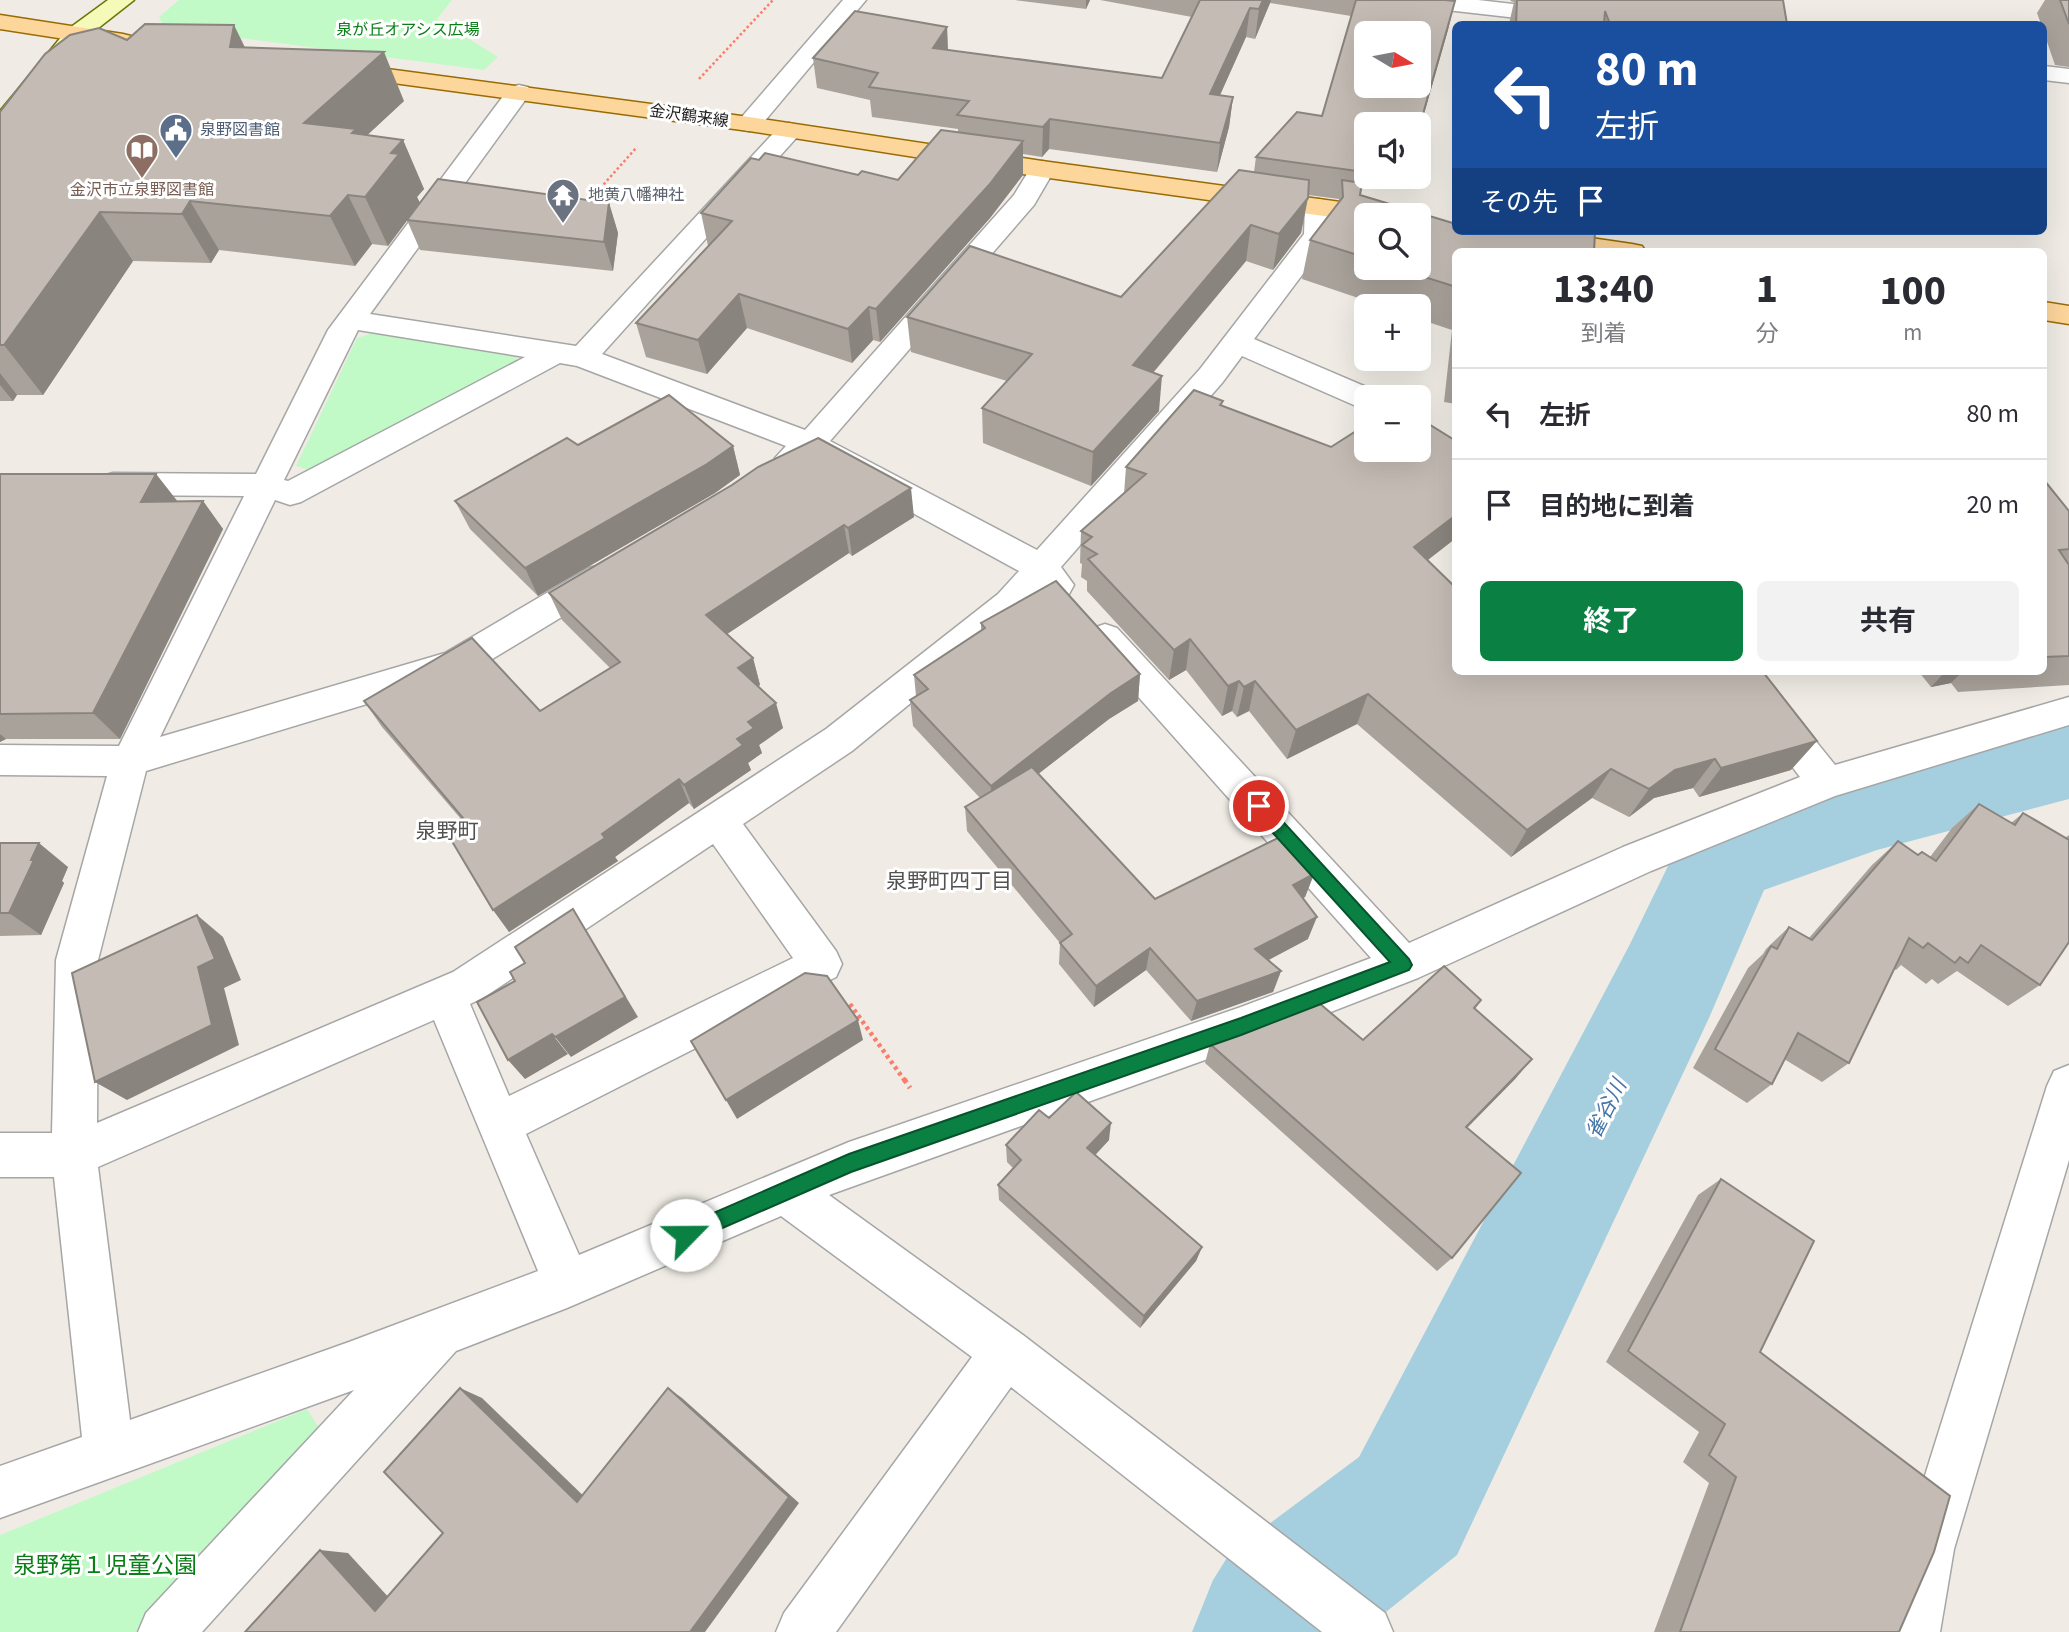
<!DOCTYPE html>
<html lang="ja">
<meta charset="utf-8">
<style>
body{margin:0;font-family:"Source Sans 3","Noto Sans JP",sans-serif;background:#f2f2f3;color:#2b2b33;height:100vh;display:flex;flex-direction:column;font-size:26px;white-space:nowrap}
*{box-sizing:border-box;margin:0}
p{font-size:23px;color:#7c7c81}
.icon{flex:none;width:38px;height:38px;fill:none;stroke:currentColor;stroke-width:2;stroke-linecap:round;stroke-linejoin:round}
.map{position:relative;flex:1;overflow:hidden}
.panel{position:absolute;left:1452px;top:248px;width:595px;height:427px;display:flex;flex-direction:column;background:#fff;border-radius:10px;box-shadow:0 7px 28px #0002}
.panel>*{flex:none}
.hud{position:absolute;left:1452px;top:21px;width:595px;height:214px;border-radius:10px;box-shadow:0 7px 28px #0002;background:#1a4fa0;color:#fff;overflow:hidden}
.needle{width:46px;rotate:100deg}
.tools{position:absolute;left:1354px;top:21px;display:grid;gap:14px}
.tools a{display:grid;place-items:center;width:77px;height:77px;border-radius:10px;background:#fff;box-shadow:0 7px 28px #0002;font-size:35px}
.pin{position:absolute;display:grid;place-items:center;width:60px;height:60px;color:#fff;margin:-30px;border:4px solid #fff;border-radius:50%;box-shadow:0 2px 7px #0007}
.me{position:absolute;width:77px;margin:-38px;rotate:67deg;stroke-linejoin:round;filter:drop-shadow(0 0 5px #0008)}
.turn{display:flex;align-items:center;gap:24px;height:147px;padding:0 28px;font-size:32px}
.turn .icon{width:91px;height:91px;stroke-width:2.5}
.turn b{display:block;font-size:49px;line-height:60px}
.then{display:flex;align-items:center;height:66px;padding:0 28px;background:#0003;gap:14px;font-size:26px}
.eta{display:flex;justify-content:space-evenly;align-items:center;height:119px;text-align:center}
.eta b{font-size:42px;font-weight:700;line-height:49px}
.action{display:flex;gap:14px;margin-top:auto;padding:14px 28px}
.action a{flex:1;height:80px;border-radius:10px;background:#0b8043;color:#fff;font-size:28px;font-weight:700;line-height:80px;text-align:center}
.action a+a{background:#f2f2f3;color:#2b2b33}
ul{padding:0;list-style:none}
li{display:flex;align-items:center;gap:21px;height:91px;padding:0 28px;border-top:2px solid #e1e1e2}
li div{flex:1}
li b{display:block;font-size:26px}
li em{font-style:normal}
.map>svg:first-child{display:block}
.park{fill:#c1fac7}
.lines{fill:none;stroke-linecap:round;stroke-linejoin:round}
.river{fill:#a5cfde;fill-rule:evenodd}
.street-casing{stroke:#a6a6a6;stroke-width:3}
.secondary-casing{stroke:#687704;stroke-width:3}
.primary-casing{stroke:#996b00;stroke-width:3}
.path-far2{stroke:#fb7d6a;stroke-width:2.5;stroke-dasharray:2.5 2.5;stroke-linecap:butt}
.path-far1{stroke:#fb7d6a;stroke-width:4.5;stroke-dasharray:3.5 3.5;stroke-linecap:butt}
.path{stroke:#fb7d6a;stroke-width:5;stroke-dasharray:4.5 4.5;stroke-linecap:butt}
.street{fill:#fff;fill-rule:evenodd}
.secondary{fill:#f5fab8;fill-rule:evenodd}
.primary{fill:#fdd69c;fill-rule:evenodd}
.wall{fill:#a9a29b;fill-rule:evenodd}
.shaded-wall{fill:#89847e}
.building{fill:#c4bcb4;stroke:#89847e;stroke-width:2;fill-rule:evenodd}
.route{fill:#0b8043;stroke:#07532c;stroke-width:2}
.labels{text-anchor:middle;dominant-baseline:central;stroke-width:6;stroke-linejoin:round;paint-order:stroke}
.far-park-label{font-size:16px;fill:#0a7f18;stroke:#fff}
.far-street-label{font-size:16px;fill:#1f1f1f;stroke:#fff}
.far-service-label{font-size:16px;fill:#4e5e75;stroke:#fff;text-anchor:start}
.far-education-label{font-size:16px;fill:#785e54;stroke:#fff}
.far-worship-label{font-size:16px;fill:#5b616d;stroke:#fff;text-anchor:start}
.neighbourhood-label{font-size:21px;fill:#525252;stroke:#fff}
.water-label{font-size:21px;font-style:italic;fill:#4775a8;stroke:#fff}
.near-park-label{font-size:23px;fill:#0a7f18;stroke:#fff}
</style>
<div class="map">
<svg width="2069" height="1632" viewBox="0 0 2069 1632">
<rect width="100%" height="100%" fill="#f0ece5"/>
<!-- park -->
<g class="park">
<path d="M179 0H452L437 19 498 57 484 70 165 28 159 17Z"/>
<path d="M376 332 518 355 515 367 313 471 296 466 357 338Z"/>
<path d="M307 1409 323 1434 135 1632H0V1535Z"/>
</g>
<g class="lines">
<!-- river -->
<path class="river" d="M2069 717V799L1877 850 1764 890 1709 1018 1457 1555 1361 1632H1192L1213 1580 1230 1553 1359 1457 1629 946 1687 827 1875 765Z"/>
<defs>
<g id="street">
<path d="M843 0H866L758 129 749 131 740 129 737 124 740 119Z"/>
<path d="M1409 0H1478L1625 17 1633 19 1636 24H1571L1420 7 1412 5Z"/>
<path d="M2044 66 2069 69V83L2044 80Z"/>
<path d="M519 85 528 87 531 92 370 314 576 346 780 126 789 123 798 126 802 131 798 136 602 354 805 430 1014 195 1033 164 1042 161 1051 164 1055 169 1034 205 830 441 1037 550 1200 369 1304 234 1305 207 1309 201 1318 199 1327 201 1331 207 1332 235 1254 339 1378 392 1381 397H1367V409L1356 406 1242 356 1222 383 1061 567 1074 585 1069 594 1057 598 1041 590 1022 612 852 751 743 824 836 951 842 964 836 977 526 1134 579 1255 849 1142 1241 1007 1371 958 1093 646 1088 637 1093 628 1105 624 1117 628 1409 943 1623 847 1800 777 1721 672H1760L1835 765 2069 697V725L1835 796 1651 871 1418 978 1241 1047 829 1195 1023 1335 1385 1613 1393 1632H1322L1011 1387 836 1632H776L784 1613 972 1357 781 1216 567 1308 456 1351 202 1632H138L146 1613 354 1390 0 1518V1466L82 1437 54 1177H0V1133H52L56 960 107 776 0 775V745L119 746 244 496 113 495 102 492 97 484 102 476 113 473 256 474 328 330 510 87ZM358 330 525 357 288 481 284 480ZM560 363 577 366 786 446 775 458 780 466C793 469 801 467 812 458L1019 571 998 594 826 729 453 972 97 1123 98 960 146 771 469 673 613 586 618 577 613 568 601 565 589 568 445 653 160 737 275 500 290 505 301 502ZM713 844 793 958 509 1096 470 1004 483 998ZM434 1020 538 1271 349 1342 130 1420 98 1167Z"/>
<path d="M2069 1065V1160L1954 1549 1940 1632H1886L1902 1549 2047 1086 2054 1071Z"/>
</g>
<path id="secondary" d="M108 0H134L83 40 9 132 0 134V111L67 30Z"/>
<g id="primary">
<path d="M0 15 123 34 131 36 135 41 131 46 123 48 0 29Z"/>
<path d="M342 63 749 117 1042 161 1377 207 1386 209 1390 215H1367V222L1042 177 749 131 334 75 330 70 334 65Z"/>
<path d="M1473 231H1543L1632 244 1642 246 1646 252H1575L1486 239 1476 237Z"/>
<path d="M2044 302 2069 306V324L2044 320Z"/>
</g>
</defs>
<!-- street casing -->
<use href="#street" class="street-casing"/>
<!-- secondary casing -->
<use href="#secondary" class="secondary-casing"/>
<!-- primary casing -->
<use href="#primary" class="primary-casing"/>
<!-- path-far2 -->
<g class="path-far2">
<path d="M699 79 773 0"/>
<path d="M587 203 637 147"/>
</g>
<!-- path-far1 -->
<path class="path-far1" d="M850 1004 905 1081"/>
<!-- path -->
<path class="path" d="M904 1079 910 1088"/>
<!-- street -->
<use href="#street" class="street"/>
<!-- secondary -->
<use href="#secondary" class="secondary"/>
<!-- primary -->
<use href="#primary" class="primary"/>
</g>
<!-- wall -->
<g class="wall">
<path d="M1015 0H1090L1086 9Z"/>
<path d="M1100 0H1445L1455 1 1419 131V124H1367L1364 172 1360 195 1456 252V404L1444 402 1452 330 1419 319V306H1382L1302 279 1310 240 1338 204 1339 199 1308 195 1301 233 1273 270 1246 261 1153 373 1159 411 1091 486 983 443 982 408 1007 381 911 352 907 317 1121 297 1254 172 1256 157 1322 116 1351 16 1270 3 1255 39 1246 37 1220 95 1233 97 1229 127 1217 172 1049 149 1042 157 1023 154V175L990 218 880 342 873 340 852 363 747 328 707 374 646 357 636 323 708 246 701 213 759 160 898 180 958 132V129L872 117 870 100 817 88 813 58 947 27 948 50 1162 78 1192 17ZM1367 215 1419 268H1367Z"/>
<path d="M1511 0H1783L1787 24H1509L1514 2 1510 1Z"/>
<path d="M2045 0H2069V67L2055 65 2044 33V24H2041L2037 13Z"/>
<path d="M127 40 245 47 404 101 367 135 403 140 424 189 417 197 420 203 388 246 372 244 355 266 219 250 211 263 133 261 43 395H17L13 401H0V112Z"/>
<path d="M609 203 618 233 613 271 420 250 407 220Z"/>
<path d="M1223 401 1222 405 1331 447 1456 441V538L1428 560 1456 672 1791 770 1699 797 1693 788 1654 798 1629 817 1592 798 1511 857 1357 724 1287 759 1249 711 1237 717 1232 711 1222 716 1186 670 1169 680 1087 591V581L1081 577 1082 564 1080 563 1081 531 1124 494 1126 467Z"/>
<path d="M578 445 733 446 740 475 715 493 538 596 470 529 455 501Z"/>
<path d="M0 474H156L177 501H203L223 529 120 739H6L0 742Z"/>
<path d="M2044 480 2069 511V685L1958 692 1951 683 1931 687 1919 672H2044Z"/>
<path d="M732 485 914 517 852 556 849 553 727 634 753 658 760 685 758 686 783 728 759 745 762 753 748 763 751 770 694 809 689 803 615 857 618 861 509 932 461 819 382 727 364 701 540 711 610 668 562 620 549 593Z"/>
<path d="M981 623 1140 674 1138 701 1109 719 1038 774 1155 899 1314 874 1305 897 1303 898 1308 939 1268 960 1281 971 1273 992 1191 1021 1146 970 1094 1007 1059 964 1060 943 967 831 965 807 980 798 913 726 910 700 916 696 914 675 981 630Z"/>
<path d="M1979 804 2011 823 2023 813 2065 838 2069 835V942L2040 985 2008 1006 1957 971 1938 984 1932 979 1926 984 1901 965 1896 970 1894 969 1849 1063 1822 1082 1784 1059 1772 1084 1747 1103 1693 1068 1748 968 1763 954 1766 949 1789 927 1809 938 1872 865 1898 841 1918 855 1930 857 1952 828Z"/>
<path d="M0 843 68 867 62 881 64 883 41 935 0 936Z"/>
<path d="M1481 1000 1475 1009 1516 1078 1467 1128 1452 1258 1437 1271 1205 1063 1210 1044 1363 1040Z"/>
<path d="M1049 1118 1109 1140 1095 1155 1202 1247 1196 1261 1140 1328 999 1200 998 1185 1013 1168 1007 1162 1006 1145Z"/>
<path d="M1721 1179 1760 1352 1899 1632H1654L1709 1483 1683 1462 1699 1432 1606 1362 1698 1195Z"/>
</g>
<!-- shaded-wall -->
<g class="shaded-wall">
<path d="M1086 0H1090L1086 9Z"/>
<path d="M1263 0H1271L1270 3 1255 39 1259 9Z"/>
<path d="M1455 1 1448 30 1419 131V128Z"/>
<path d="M1250 8 1246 37 1207 124 1210 94Z"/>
<path d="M234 25 258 74 230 47Z"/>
<path d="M947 27 948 56 933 48Z"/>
<path d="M384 52 404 101 361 141 304 123Z"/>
<path d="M1233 97 1229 127 1217 172 1220 143Z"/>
<path d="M1050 119 1049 149 1042 157 1043 127Z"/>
<path d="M403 140 424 189 417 197 420 203 388 246 365 197 391 153Z"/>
<path d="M1023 141V175L990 218 880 342 876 309Z"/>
<path d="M348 195 372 244 355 266 330 216Z"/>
<path d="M1308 198 1301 233 1273 270 1279 234Z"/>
<path d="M190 201 219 250 211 263 182 214Z"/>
<path d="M609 203 618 233 613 271 604 242Z"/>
<path d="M100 212 133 261 43 395 4 345Z"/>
<path d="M1251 225 1246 261 1130 400 1133 365Z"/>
<path d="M739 294 747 328 707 374 698 340Z"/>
<path d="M869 307 873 340 852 363 848 329Z"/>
<path d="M0 373 17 395 13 401 0 385Z"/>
<path d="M1162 376 1159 411 1091 486 1093 452Z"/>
<path d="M733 446 740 475 715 493 538 596 525 568Z"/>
<path d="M156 474 178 502H141Z"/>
<path d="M911 488 914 517 852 556 848 528Z"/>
<path d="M203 501 223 529 120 739 93 713Z"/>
<path d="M1456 515V538L1403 579 1414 547Z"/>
<path d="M844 525 849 553 715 642 706 615Z"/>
<path d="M1190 639 1186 670 1169 680 1174 650Z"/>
<path d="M753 658 760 685 746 694 738 668Z"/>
<path d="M1945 672H1962L1951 683 1931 687Z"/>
<path d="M1140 674 1138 701 1109 719 992 810 991 786 1111 693Z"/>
<path d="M1239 681 1232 711 1222 716 1228 686Z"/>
<path d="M1255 681 1249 711 1237 717 1244 687Z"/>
<path d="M1368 694 1357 724 1287 759 1296 730Z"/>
<path d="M776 703 783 728 759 745 762 753 748 763 751 770 694 809 684 785 737 739 748 722Z"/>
<path d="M0 734 6 739 0 742Z"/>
<path d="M1817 741 1791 770 1699 797 1721 768Z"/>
<path d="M1715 759 1693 788 1654 798 1629 817 1649 789 1675 770Z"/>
<path d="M1611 769 1592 798 1511 857 1527 830Z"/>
<path d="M679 779 689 803 615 857 618 861 509 932 493 910Z"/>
<path d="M39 843 68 867 62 881 64 883 41 935 9 913Z"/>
<path d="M1314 874 1305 897 1285 908 1293 885Z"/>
<path d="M573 909 638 1017 571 1057 555 1037Z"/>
<path d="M197 915 223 937 241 980 224 988 239 1045 127 1100 95 1082 198 967Z"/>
<path d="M1317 917 1308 939 1248 971 1255 949Z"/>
<path d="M1150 948 1146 970 1094 1007 1096 986Z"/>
<path d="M1281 971 1273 992 1191 1021 1197 1001Z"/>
<path d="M858 1020 863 1040 737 1119 726 1100Z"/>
<path d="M552 1034 568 1054 525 1079 508 1060Z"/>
<path d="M1532 1059 1516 1078 1451 1144 1466 1127Z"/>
<path d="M1111 1123 1109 1140 1086 1165 1087 1148Z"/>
<path d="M1202 1247 1196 1261 1140 1328 1144 1316Z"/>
<path d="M460 1388 482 1398 595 1507 577 1502Z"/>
<path d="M668 1388 682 1398 799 1503 705 1632H690Z"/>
<path d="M320 1550 348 1553 402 1612 375 1611Z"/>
</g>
<!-- building -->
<g class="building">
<path d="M1200 0H1263L1259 9 1250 8 1210 94 1233 97 1220 143 1050 119 1043 127 957 115 969 101 869 87 878 73 813 58 855 11 947 27 933 48 1162 78Z"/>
<path d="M1356 0H1445L1455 1 1419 128V124H1385L1373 122V124H1367V156L1364 172 1256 157 1297 112 1322 116ZM1367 33H1419V86H1367Z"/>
<path d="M1517 0H1783L1787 24H1610L1605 11 1604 24H1516Z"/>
<path d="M2060 0H2069V24Z"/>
<path d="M145 24 234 25 230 47 384 52 304 123 356 129 352 133 403 140 391 153 399 154 365 197 348 195 330 216 190 201 182 214 100 212 4 345H0V112L45 54 70 35 99 28 127 40Z"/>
<path d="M941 130 1023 141 989 185 876 309 869 307 848 329 739 294 698 340 636 323 732 221 701 213 751 158 759 160 765 153 858 175 862 171 898 180Z"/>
<path d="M1239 170 1309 180 1308 198 1279 234 1251 225 1133 365 1162 376 1093 452 982 408 1032 354 907 317 970 246 1121 297Z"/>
<path d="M438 179 609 203 604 242 407 220Z"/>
<path d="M1342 180 1362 183 1360 195 1456 224V231H1595L1594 252H1456V287L1396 268H1419V215H1367V258L1310 240 1343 197Z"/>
<path d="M1194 390 1223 401 1220 405 1331 447 1367 424V450H1419V418L1456 441V515L1414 547 1456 588V672H1763L1817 741 1721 768 1715 759 1675 770 1649 789 1611 769 1527 830 1368 694 1296 730 1255 681 1244 687 1239 681 1228 686 1190 639 1174 650 1088 559 1097 554 1082 545 1092 537 1081 531 1146 474 1126 467Z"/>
<path d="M669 395 733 446 707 464 525 568 455 501 567 438 578 445Z"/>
<path d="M818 438 911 488 848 528 844 525 706 615 753 658 738 668 776 703 748 722 754 728 737 739 743 745 684 785 679 779 602 834 605 838 493 910 444 828 463 818 364 701 472 638 540 711 620 662 549 593 732 485 758 467Z"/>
<path d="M0 474H156L141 502 203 501 93 713 0 714Z"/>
<path d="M2044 480 2069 511V549L2059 550 2069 565V656L2044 657Z"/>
<path d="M1056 581 1140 674 1111 693 991 786 910 700 928 689 914 675 985 628 981 623Z"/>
<path d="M1032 767 1155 899 1284 835 1314 874 1293 885 1317 917 1255 949 1281 971 1197 1001 1150 948 1096 986 1060 943 1072 934 965 807Z"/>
<path d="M1979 804 2015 825 2023 813 2069 840V942L2040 985 1981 945 1968 963 1960 957 1955 963 1928 943 1923 948 1909 938 1849 1063 1798 1033 1772 1084 1715 1049 1771 946 1777 949 1789 927 1812 940 1898 841 1918 855 1922 852 1936 861Z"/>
<path d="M0 843H39L31 860H34L9 913H0Z"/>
<path d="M573 909 625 997 555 1037 552 1034 508 1060 477 1002 515 981 510 972 525 963 515 947Z"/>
<path d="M197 915 215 959 198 967 212 1025 95 1082 72 973Z"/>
<path d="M1444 966 1481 1000 1474 1008 1532 1059 1466 1127 1521 1173 1452 1258 1210 1044 1319 1003 1363 1040Z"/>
<path d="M805 973 827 976 858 1020 726 1100 691 1041Z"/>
<path d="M1076 1092 1111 1123 1087 1148 1202 1247 1144 1316 998 1185 1021 1160 1006 1145 1039 1110 1049 1118Z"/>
<path d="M1721 1179 1814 1241 1760 1352 1950 1496 1934 1552 1899 1632H1680L1736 1477 1709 1455 1725 1424 1628 1351Z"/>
<path d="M460 1388 577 1502 668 1388 789 1497 690 1632H245L320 1550 375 1611 443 1533 384 1472Z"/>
</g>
<!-- route -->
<path class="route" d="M1259 799 1264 801 1409 959 1412 965 1409 970 1241 1035 851 1172 686 1244 679 1241 676 1235 679 1228 849 1154 1241 1018 1390 962 1253 811 1251 806 1253 801Z"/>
<!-- icons -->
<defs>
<symbol id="civic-pin" viewBox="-11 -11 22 30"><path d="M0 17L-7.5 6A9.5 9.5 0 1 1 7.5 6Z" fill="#5c6f8a" stroke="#fff"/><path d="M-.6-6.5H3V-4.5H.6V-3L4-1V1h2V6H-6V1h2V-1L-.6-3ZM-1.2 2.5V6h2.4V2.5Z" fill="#fff"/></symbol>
<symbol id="library-pin" viewBox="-11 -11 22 30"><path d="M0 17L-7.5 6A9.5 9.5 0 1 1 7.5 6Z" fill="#8d6e63" stroke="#fff"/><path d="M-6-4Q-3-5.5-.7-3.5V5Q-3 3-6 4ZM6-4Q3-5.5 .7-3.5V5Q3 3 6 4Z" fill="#fff"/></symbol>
<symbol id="temple-pin" viewBox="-11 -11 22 30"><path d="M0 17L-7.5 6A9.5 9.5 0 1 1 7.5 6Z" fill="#6b7280" stroke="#fff"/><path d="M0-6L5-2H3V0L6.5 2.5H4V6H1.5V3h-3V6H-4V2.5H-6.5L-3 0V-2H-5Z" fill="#fff"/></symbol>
</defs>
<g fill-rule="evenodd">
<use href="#civic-pin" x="157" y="111" width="38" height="52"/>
<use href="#library-pin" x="123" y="131" width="38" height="52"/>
<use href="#temple-pin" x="544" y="176" width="38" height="52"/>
</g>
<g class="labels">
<!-- far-park labels -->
<g class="far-park-label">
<text x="408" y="30">泉が丘オアシス広場</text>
</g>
<!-- far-street labels -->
<g class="far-street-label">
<text transform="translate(689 116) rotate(8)">金沢鶴来線</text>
</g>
<!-- far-service labels -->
<g class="far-service-label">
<text x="200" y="130">泉野図書館</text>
</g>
<!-- far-education labels -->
<g class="far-education-label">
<text x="142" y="190">金沢市立泉野図書館</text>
</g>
<!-- far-worship labels -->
<g class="far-worship-label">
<text x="588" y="195">地黄八幡神社</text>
</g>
<!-- neighbourhood labels -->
<g class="neighbourhood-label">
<text x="447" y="831">泉野町</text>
<text x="949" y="881">泉野町四丁目</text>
</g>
<!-- water labels -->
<g class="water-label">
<text transform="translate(1606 1109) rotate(-63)">雀谷川</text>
</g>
<!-- near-park labels -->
<g class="near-park-label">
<text x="105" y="1565">泉野第１児童公園</text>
</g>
</g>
</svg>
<div class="tools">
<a><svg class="needle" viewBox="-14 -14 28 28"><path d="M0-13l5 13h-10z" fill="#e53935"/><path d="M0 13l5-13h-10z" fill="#7c7c81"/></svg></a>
<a><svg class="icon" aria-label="sound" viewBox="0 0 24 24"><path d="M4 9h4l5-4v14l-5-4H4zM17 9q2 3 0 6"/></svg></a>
<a><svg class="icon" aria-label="search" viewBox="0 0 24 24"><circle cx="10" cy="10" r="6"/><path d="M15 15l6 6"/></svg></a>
<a>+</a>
<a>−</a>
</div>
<div class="pin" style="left:1259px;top:806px;background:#d93025"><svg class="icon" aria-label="arrive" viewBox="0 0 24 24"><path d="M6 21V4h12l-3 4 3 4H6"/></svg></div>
<svg class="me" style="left:686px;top:1235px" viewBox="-20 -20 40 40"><circle r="19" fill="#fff"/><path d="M0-13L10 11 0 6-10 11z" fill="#0b8043"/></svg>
<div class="hud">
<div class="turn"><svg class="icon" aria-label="left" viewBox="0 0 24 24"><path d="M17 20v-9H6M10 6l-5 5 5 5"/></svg><div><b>80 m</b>左折</div></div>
<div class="then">その先<svg class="icon" aria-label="arrive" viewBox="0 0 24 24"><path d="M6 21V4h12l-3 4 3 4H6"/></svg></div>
</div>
<section class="panel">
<div class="eta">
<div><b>13:40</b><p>到着</p></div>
<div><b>1</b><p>分</p></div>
<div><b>100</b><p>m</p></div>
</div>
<ul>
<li><svg class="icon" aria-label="left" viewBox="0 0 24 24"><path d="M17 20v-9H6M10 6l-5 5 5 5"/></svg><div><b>左折</b></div><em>80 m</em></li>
<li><svg class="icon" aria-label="arrive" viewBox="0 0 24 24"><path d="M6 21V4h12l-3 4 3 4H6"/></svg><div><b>目的地に到着</b></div><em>20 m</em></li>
</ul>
<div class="action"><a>終了</a><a>共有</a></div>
</section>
</div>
